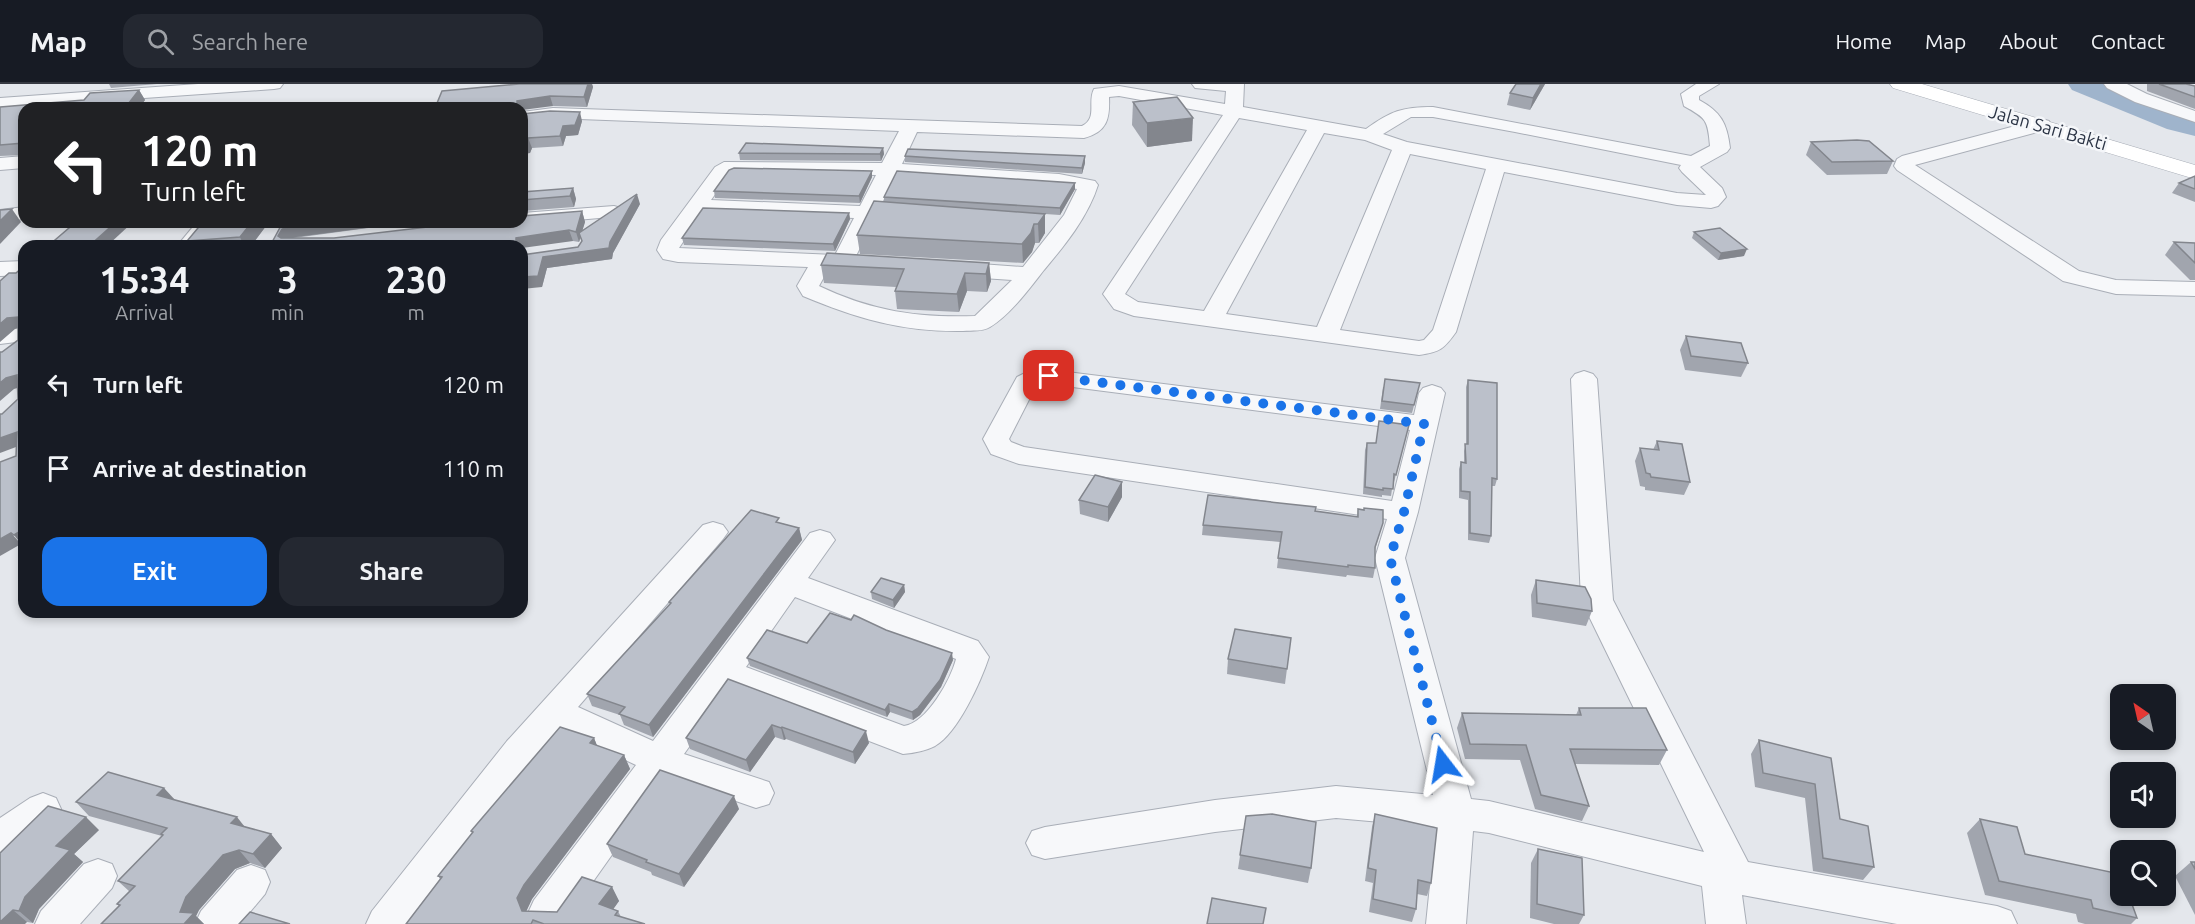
<!DOCTYPE html>
<style>
body{margin:0;font-family:Ubuntu,sans-serif;background:#242831;color:#f1f3f6;height:100vh;display:flex;flex-direction:column;font-size:22px;white-space:nowrap}
*{box-sizing:border-box;margin:0}
p{font-size:20px;color:#9ea1a6}
.icon{flex:none;width:33px;height:33px;fill:none;stroke:currentColor;stroke-width:2;stroke-linecap:round;stroke-linejoin:round}
.map{position:relative;flex:1;overflow:hidden}
.sheet{position:absolute;left:18px;top:156px;width:510px;height:378px;display:flex;flex-direction:column;background:#171b24;border-radius:18px;box-shadow:0 3px 9px #0003}
.sheet>*{flex:none}
.banner{position:absolute;left:18px;top:18px;width:510px;height:126px;border-radius:18px;box-shadow:0 3px 9px #0003;background:#202124;color:#fff;overflow:hidden}
.needle{width:39px;rotate:326deg}
.tools{position:absolute;left:2110px;top:600px;display:grid;gap:12px}
.tools a{display:grid;place-items:center;width:66px;height:66px;border-radius:12px;background:#171b24;box-shadow:0 3px 9px #0003;font-size:30px}
.pin{position:absolute;display:grid;place-items:center;width:51px;height:51px;color:#fff;margin:-26px;border-radius:12px;box-shadow:0 3px 9px #0006}
.me{position:absolute;width:66px;margin:-33px;rotate:346deg;stroke-linejoin:round;filter:drop-shadow(0 0 4px #0008)}
.turn{display:flex;align-items:center;gap:21px;height:126px;padding:0 24px;font-size:27px}
.turn .icon{width:78px;height:78px;stroke-width:2.5}
.turn b{display:block;font-size:42px;line-height:51px}
.eta{display:flex;justify-content:space-evenly;align-items:center;height:102px;text-align:center}
.eta b{font-size:36px;font-weight:600;line-height:42px}
.primary-button{display:flex;gap:12px;margin-top:auto;padding:12px 24px}
.primary-button a{flex:1;height:69px;border-radius:18px;background:#1a73e8;color:#fff;font-size:24px;font-weight:600;line-height:69px;text-align:center}
.primary-button a+a{background:#242831;color:#f1f3f6}
ul{padding:0;list-style:none}
li{display:flex;align-items:center;gap:18px;height:84px;padding:0 24px}
li div{flex:1}
li b{display:block;font-size:22px}
li em{font-style:normal}
header{display:flex;align-items:center;gap:36px;box-sizing:border-box;height:84px;padding:0 30px;background:#171b24;border-bottom:2px solid #363941}
header strong{font-size:28px}
nav{display:flex;gap:33px;margin-inline-start:auto;font-size:21px}
.search{width:420px;height:54px;background:#242831;display:flex;align-items:center;gap:15px;box-sizing:border-box;padding:0 21px;border-radius:18px;color:#9ea1a6;font-size:22px}
.map>svg:first-child{display:block}
.lines{fill:none;stroke-linecap:round;stroke-linejoin:round}
.river{fill:#9fb4cc;fill-rule:evenodd}
.minor-casing{stroke:#a9aeb7;stroke-width:2}
.secondary-casing{stroke:#a9aeb7;stroke-width:1}
.minor{fill:#f7f8fa;fill-rule:evenodd}
.secondary{fill:#fff;fill-rule:evenodd}
.wall{fill:#a1a5ae}
.shaded-wall{fill:#83868d}
.building{fill:#bbc0ca;stroke:#83868d;stroke-width:1.5}
.route{stroke:#1a73e8;stroke-width:10;stroke-dasharray:0 18}
.labels{text-anchor:middle;dominant-baseline:central;stroke-width:5;stroke-linejoin:round;paint-order:stroke}
.far-street-label{font-size:18px;fill:#2b3445;stroke:#f4f6f9}
</style>
<header>
<strong>Map</strong>
<div class="search"><svg class="icon" aria-label="search" viewBox="0 0 24 24"><circle cx="10" cy="10" r="6"/><path d="M15 15l6 6"/></svg>Search here</div>
<nav><a>Home</a><a>Map</a><a>About</a><a>Contact</a></nav>
</header>
<div class="map">
<svg width="2195" height="840" viewBox="0 0 2195 840">
<rect width="100%" height="100%" fill="#e4e7ec"/>
<g class="lines">
<!-- river -->
<path class="river" d="M2068 0H2106L2195 34V52L2167 45 2072 6Z"/>
<defs>
<g id="minor">
<path d="M198 0H283L280 4 274 5 0 24V14Z"/>
<path d="M1192 0H1244L1243 23 1366 45C1391 27 1402 23 1433 23L1691 72 1710 62C1708 36 1706 34 1684 22L1681 10 1696 0H1719L1699 12V16C1721 28 1727 39 1730 64L1727 68 1700 83 1722 104 1726 113 1718 122 1711 124 1677 121 1504 88 1456 248C1444 265 1440 268 1419 271L1134 232 1114 225 1103 210 1223 31 1119 12 1109 13C1110 35 1107 48 1084 54L917 48 902 80 1059 90 1095 97 1098 101C1088 133 1065 161 1044 186 1029 205 1011 230 990 243 983 248 972 246 963 247 903 248 858 235 803 212L797 202 808 183 678 178 663 175 657 166 661 156 715 83 724 78 882 79 899 47 553 34 522 38V28L553 24 1082 42C1098 34 1087 18 1094 5L1119 2 1225 20 1226 7 1195 4ZM1411 33H1433L1515 48 1681 81 1679 84 1682 88 1706 111 1677 109 1407 58 1383 50ZM1239 34 1307 46 1204 227 1138 218 1125 210ZM1324 49 1365 56 1392 66 1317 243 1226 230ZM1410 70 1486 85 1433 246 1424 256 1419 257 1340 246ZM735 88 876 91 860 122 711 116 729 91ZM896 91 1059 102 1077 105 1064 131 1023 183 953 178 945 180 942 185 945 190 953 192 1012 196 975 232C918 234 871 227 819 202L829 184 862 186 870 184 873 179 870 174 856 172 874 135 915 134 918 130 915 126 880 123ZM703 128 854 134 835 171 679 164Z"/>
<path d="M2104 0H2127L2147 10 2195 27V38L2135 18 2107 4Z"/>
<path d="M2042 35 2049 37 2051 41 2049 45 1915 81 2079 187 2116 196 2195 198V212L2116 210 2063 197 1897 86 1894 82 1897 75 1902 72Z"/>
<path d="M24 72V84L0 86V74Z"/>
<path d="M614 122 621 124 624 128 621 132 522 141 514 138H522V129Z"/>
<path d="M24 123V135L0 138V126Z"/>
<path d="M197 138H219L199 162H177Z"/>
<path d="M24 177V191L0 192V178Z"/>
<path d="M24 243V257L0 260V246Z"/>
<path d="M1035 284 1414 331 1419 309 1423 304 1432 301 1441 304 1445 309 1418 428 1405 474 1471 715 1489 717 1704 768 1581 516 1571 295 1575 290 1584 287 1593 290 1597 295 1613 516 1748 778 1997 822 2011 827 2017 840H1897L1742 811 1746 840H1706L1702 802 1489 749 1473 747 1466 840H1426L1436 743 1336 734 1215 748 1045 775 1032 771 1026 759 1032 747 1045 743 1215 716 1336 702 1433 711 1375 474 1387 435 1019 380 991 370 983 355 1017 293ZM1041 300H1049L1410 346 1392 417 1024 363 1011 358 1009 355 1036 302Z"/>
<path d="M713 438 723 441 728 448 723 455 578 623 653 657 810 449 820 446 830 449 835 456 808 494 978 557 989 573C981 597 958 649 935 662 925 667 914 669 903 670L731 604 684 670 769 698 774 709 769 720 756 724 667 693 563 840H533L528 829 534 816 636 681 559 645 531 677 410 840H366L372 827 507 657 703 441ZM795 513 956 575C951 595 927 639 904 642L746 583Z"/>
<path d="M43 709 56 714 61 725C51 746 21 763 0 770V734L30 714Z"/>
<path d="M98 775 112 780 117 792 112 804 80 840H35L41 827 84 780Z"/>
<path d="M251 781 265 786 270 798 265 810 240 840H195L201 827 237 786Z"/>
</g>
<path id="secondary" d="M1890 0H1922L2195 81V95L1893 4Z"/>
</defs>
<!-- minor casing -->
<use href="#minor" class="minor-casing"/>
<!-- secondary casing -->
<use href="#secondary" class="secondary-casing"/>
<!-- minor -->
<use href="#minor" class="minor"/>
<!-- secondary -->
<use href="#secondary" class="secondary"/>
</g>
<!-- wall -->
<g class="wall">
<path d="M109 0H157L111 4Z"/>
<path d="M519 0H592L593 3 587 23 553 22Z"/>
<path d="M1516 0H1545L1530 26 1507 21 1510 9Z"/>
<path d="M2147 0H2186L2195 2V25L2147 7Z"/>
<path d="M139 6 145 16 139 24H24V71L0 72V23L84 16Z"/>
<path d="M1133 18 1192 57 1147 63 1132 41Z"/>
<path d="M522 30 582 37 578 51 566 52 563 62 532 64 530 69 522 70Z"/>
<path d="M1811 58 1893 77 1887 90 1827 91 1806 71Z"/>
<path d="M883 64 884 70 881 77 740 76 739 69Z"/>
<path d="M905 72H1085V79L1082 90 905 78Z"/>
<path d="M872 87V93L860 119 715 114 714 107Z"/>
<path d="M2195 92V118L2172 109 2179 99Z"/>
<path d="M573 104 576 115 574 123 522 127V108Z"/>
<path d="M1075 105 1060 131 1045 130V149L1039 159H1035L1032 168 1023 179 860 170 857 151 884 118V113Z"/>
<path d="M640 120 613 169 612 175 547 184 542 203 522 171 578 163 582 157 581 153 579 158 573 157 270 162 283 138H413L294 154H334L582 127 585 138 582 147Z"/>
<path d="M849 129 850 135 835 167 684 161 682 154Z"/>
<path d="M203 138H269L251 162H190L187 157Z"/>
<path d="M1694 148 1744 172 1718 176 1692 154Z"/>
<path d="M2174 158 2195 159V196H2190L2165 171Z"/>
<path d="M989 179 991 197 987 208 967 207 959 228 897 225 895 207 896 203 824 199 821 181Z"/>
<path d="M1686 252 1748 279 1741 293 1685 286 1680 266Z"/>
<path d="M1468 296 1497 395 1495 402H1492L1491 452 1489 459 1468 456V416L1459 414V385L1461 378H1464V367L1466 360V303Z"/>
<path d="M1420 299 1412 329 1380 325 1383 303Z"/>
<path d="M1409 341 1394 398H1393L1391 412 1382 411V413L1363 410 1365 366 1367 359H1375Z"/>
<path d="M1657 357 1690 398 1684 411 1645 406V403L1640 402 1635 377 1640 364 1653 366Z"/>
<path d="M1122 398V413L1108 438 1080 430 1079 416Z"/>
<path d="M1358 425 1380 449 1375 466V484L1373 494 1347 491 1346 493 1277 484 1280 458 1202 451 1203 441 1315 427 1357 433Z"/>
<path d="M781 439 799 444 802 456 653 653 624 641 620 631 592 622 587 610 670 521 669 518Z"/>
<path d="M1536 496 1592 527 1586 542 1532 533 1531 511Z"/>
<path d="M904 501 905 508 894 524 872 515 871 508Z"/>
<path d="M1291 554 1285 600 1227 590 1228 575Z"/>
<path d="M747 574 953 576 941 603 920 631 913 636 890 628 887 633 750 582Z"/>
<path d="M728 595 869 659 855 680 786 655 784 656 775 653 750 688 690 665 686 654Z"/>
<path d="M1579 624 1667 666 1659 681 1575 680 1589 722 1582 737 1535 725 1520 676 1465 675 1457 644 1462 629 1576 631Z"/>
<path d="M594 654 597 662 624 671 630 685 532 815 526 827 557 828 612 803 619 817 613 825 618 827 621 833 645 840H406L440 795 438 792 472 749 471 747Z"/>
<path d="M1759 656 1831 674 1840 735 1874 783 1863 796 1813 787 1805 714 1755 703 1751 670Z"/>
<path d="M174 716 246 743 271 750 282 764 265 784 250 779 235 785 199 826 196 832 204 840H101L119 822 117 820 130 808 118 797 162 752 89 732 76 718Z"/>
<path d="M739 725 684 803 652 791 651 788 613 773 607 760Z"/>
<path d="M1375 730 1431 799 1427 812 1417 810 1416 825 1412 838 1369 828 1373 799 1365 797 1372 743Z"/>
<path d="M1246 732 1311 784 1308 799 1238 785Z"/>
<path d="M1980 735 2025 770 2137 834 2131 840H2085L2078 838 2076 830 1985 811 1967 749Z"/>
<path d="M99 746 74 770 83 778 39 825 33 839 27 838 0 840V769Z"/>
<path d="M1538 765 1584 831 1579 840H1554L1530 834 1531 779Z"/>
<path d="M2191 778H2195V831L2175 792Z"/>
</g>
<!-- shaded-wall -->
<g class="shaded-wall">
<path d="M588 0H592L593 3 587 23 584 13Z"/>
<path d="M1541 0H1545L1530 26 1533 14Z"/>
<path d="M139 6 145 16 139 24H125Z"/>
<path d="M550 12 553 22 522 26V24H517V17Z"/>
<path d="M580 28 582 37 578 51 566 52 563 62 560 52 563 42Z"/>
<path d="M1193 34 1192 57 1147 63V39Z"/>
<path d="M528 54 532 64 530 69 522 70V60Z"/>
<path d="M883 64 884 70 881 77 880 70Z"/>
<path d="M1085 72V79L1082 90V84Z"/>
<path d="M872 87V93L860 119 859 112Z"/>
<path d="M1075 99V105L1060 131V124Z"/>
<path d="M573 104 576 115 574 123 570 112Z"/>
<path d="M637 110 640 120 613 169 612 175 547 184 542 203 522 205V193L543 173 610 158Z"/>
<path d="M12 125 21 138 0 160V137Z"/>
<path d="M582 127 585 138 579 158 576 148Z"/>
<path d="M849 129 850 135 835 167 833 160Z"/>
<path d="M1045 130V149L1039 159 1038 140Z"/>
<path d="M116 138H133L107 162H89Z"/>
<path d="M252 138H269L251 162H244L240 153Z"/>
<path d="M325 138H413L296 153 287 156 284 162 278 152 282 145 291 142Z"/>
<path d="M1034 140 1035 159 1032 168 1023 179 1022 160Z"/>
<path d="M569 146 573 157 522 164V162H516V154Z"/>
<path d="M1747 165 1744 172 1718 176 1721 169Z"/>
<path d="M989 179 991 197 987 208 986 190Z"/>
<path d="M965 189 967 207 959 228 957 210Z"/>
<path d="M18 233 24 243 15 245 0 258V240L7 234Z"/>
<path d="M17 291 24 302 14 305 0 317V299L6 294Z"/>
<path d="M17 348 24 360 0 369V354Z"/>
<path d="M1122 398V413L1108 438V423Z"/>
<path d="M799 444 802 456 653 653 649 641Z"/>
<path d="M24 445V462H23L14 451Z"/>
<path d="M11 449 21 460 0 472V455Z"/>
<path d="M904 501 905 508 894 524 893 516Z"/>
<path d="M952 569 953 576 941 603 920 631 913 636 912 628Z"/>
<path d="M889 620 890 628 887 633 885 626Z"/>
<path d="M772 641 775 653 750 688 746 676Z"/>
<path d="M782 643 786 655 784 656 781 644Z"/>
<path d="M866 647 869 659 855 680 853 668Z"/>
<path d="M594 654 600 669 590 659Z"/>
<path d="M624 671 630 685 532 815 526 828 522 827 517 814 524 801Z"/>
<path d="M164 704 176 717 157 711Z"/>
<path d="M734 712 739 725 684 803 679 790Z"/>
<path d="M86 733 99 746 74 770 83 778 39 825 33 839 19 827 25 813 56 762Z"/>
<path d="M237 733 248 747 231 739Z"/>
<path d="M271 750 282 764 265 784 253 770Z"/>
<path d="M239 766 250 779 235 785 199 826 196 832 204 840H184L180 828 186 813 223 771Z"/>
<path d="M612 803 619 817 607 834 599 820Z"/>
<path d="M13 826 27 838 25 840H0V838Z"/>
</g>
<!-- building -->
<g class="building">
<path d="M519 0H588L584 13 550 12 517 17V24H435L442 7Z"/>
<path d="M1516 0H1541L1533 14 1510 9Z"/>
<path d="M2159 0H2186L2195 2V13Z"/>
<path d="M139 6 125 24H24V59L0 61V23L84 16 90 9Z"/>
<path d="M1177 13 1193 34 1147 39 1133 18Z"/>
<path d="M550 27 580 28 575 41 563 42 560 52 528 54 527 59 522 60V30Z"/>
<path d="M1857 56 1869 57 1893 77 1832 78 1811 58Z"/>
<path d="M746 59 883 64 880 70 739 69Z"/>
<path d="M908 65 1085 72 1082 84 905 72Z"/>
<path d="M734 84 872 87 859 112 714 107 729 86Z"/>
<path d="M897 87 1075 99 1060 124 884 113Z"/>
<path d="M2195 92V105L2179 99Z"/>
<path d="M573 104 570 112 522 116V108Z"/>
<path d="M637 110 610 158 609 164 543 173 538 192 522 193V171L578 163 582 157 579 149Z"/>
<path d="M874 117 1045 130 1038 140H1034L1031 149 1022 160 857 151Z"/>
<path d="M703 124 849 129 833 160 682 154Z"/>
<path d="M12 125 0 137V126Z"/>
<path d="M582 127 576 148 569 146 516 154V162H270L283 138H325L291 142 282 145 278 152 281 154H334L470 138H522V132Z"/>
<path d="M76 138H116L89 162H48Z"/>
<path d="M203 138H252L240 153 187 157Z"/>
<path d="M1720 144 1747 165 1721 169 1694 148Z"/>
<path d="M2174 158 2195 159V179Z"/>
<path d="M827 169 989 179 986 190 965 189 957 210 895 207 904 185 821 181Z"/>
<path d="M24 182V445L14 451 11 449 0 455V378L16 372 17 348 0 354V330H2L18 315 17 291 6 294 0 299V268H2L18 256V233L7 234 0 240V197L9 189H16Z"/>
<path d="M1686 252 1741 259 1748 279 1691 272Z"/>
<path d="M1385 295 1420 299 1414 321 1382 317Z"/>
<path d="M1468 296 1497 299V395L1492 394 1491 452 1470 449V408L1461 407V378L1466 379 1465 360H1468Z"/>
<path d="M1379 337 1409 341 1396 391 1394 390 1393 405 1383 404V406L1365 403 1367 359H1376Z"/>
<path d="M1657 357 1682 360 1690 398 1651 393 1650 390 1646 389 1640 364 1659 366Z"/>
<path d="M1095 391 1122 398 1108 423 1079 416Z"/>
<path d="M1208 411 1316 423 1315 427 1358 433V425L1364 426V424L1383 426V439L1375 463V484L1348 481V483L1278 474 1282 448 1203 441Z"/>
<path d="M751 426 779 434 776 438 799 444 649 641 619 630 625 623 587 610 671 519 669 518Z"/>
<path d="M881 494 904 501 893 516 871 508Z"/>
<path d="M1536 496 1585 503 1591 515 1592 527 1537 519Z"/>
<path d="M830 529 851 536 854 531 886 546 952 569 940 596 918 624 912 628 889 620 885 626 747 574 767 546 807 559Z"/>
<path d="M1235 545 1291 554 1287 585 1228 575Z"/>
<path d="M728 595 866 647 853 668 782 643 781 644 772 641 746 676 686 654Z"/>
<path d="M1579 624H1646L1667 666 1570 665 1589 722 1541 711 1526 661 1470 660 1462 629 1581 631Z"/>
<path d="M560 643 594 654 590 659 624 671 524 801 517 814 522 827 557 828 582 793 612 803 599 820 618 827 615 831 645 840H544L533 836 531 840H406L442 793 438 792 473 748 471 747Z"/>
<path d="M1759 656 1831 674 1840 735 1868 742 1874 783 1823 774 1815 700 1763 689Z"/>
<path d="M660 686 734 712 679 790 646 778 647 776 607 760Z"/>
<path d="M108 688 164 704 157 711 237 733 231 739 271 750 253 770 239 766 223 771 186 813 180 828 194 829 184 840H101L120 821 117 820 135 802 118 797 163 751 161 750 167 744 76 718Z"/>
<path d="M48 722 86 733 56 762 70 766 25 813 19 827 13 826 0 838V769Z"/>
<path d="M1272 730 1316 738 1311 784 1240 771 1246 732Z"/>
<path d="M1375 730 1437 744 1431 799 1418 796 1416 825 1373 815 1376 786 1368 784Z"/>
<path d="M1980 735 2017 743 2025 770 2120 790 2121 812H2129L2137 834 2093 824 2091 816 1999 797Z"/>
<path d="M1538 765 1582 774 1584 831 1537 820Z"/>
<path d="M2191 778H2195V785Z"/>
<path d="M1212 814 1266 824 1263 840H1207Z"/>
<path d="M250 828 290 840H239Z"/>
</g>
<g class="lines">
<!-- route -->
<path class="route" d="M1049 292 1424 340 1404 428 1390 474 1443 680"/>
</g>
<g class="labels">
<!-- far-street labels -->
<g class="far-street-label">
<text transform="translate(2048 43) rotate(16)">Jalan Sari Bakti</text>
</g>
</g>
</svg>
<div class="tools">
<a><svg class="needle" viewBox="-14 -14 28 28"><path d="M0-13l5 13h-10z" fill="#e53935"/><path d="M0 13l5-13h-10z" fill="#9ea1a6"/></svg></a>
<a><svg class="icon" aria-label="sound" viewBox="0 0 24 24"><path d="M4 9h4l5-4v14l-5-4H4zM17 9q2 3 0 6"/></svg></a>
<a><svg class="icon" aria-label="search" viewBox="0 0 24 24"><circle cx="10" cy="10" r="6"/><path d="M15 15l6 6"/></svg></a>
</div>
<div class="pin" style="left:1049px;top:292px;background:#d93025"><svg class="icon" aria-label="arrive" viewBox="0 0 24 24"><path d="M6 21V4h12l-3 4 3 4H6"/></svg></div>
<svg class="me" style="left:1443px;top:680px" viewBox="-20 -20 40 40"><path d="M0-17L14 15 0 8-14 15z" fill="#1a73e8" stroke="#fff" stroke-width="4"/></svg>
<div class="banner">
<div class="turn"><svg class="icon" aria-label="left" viewBox="0 0 24 24"><path d="M17 20v-9H6M10 6l-5 5 5 5"/></svg><div><b>120 m</b>Turn left</div></div>
</div>
<section class="sheet">
<div class="eta">
<div><b>15:34</b><p>Arrival</p></div>
<div><b>3</b><p>min</p></div>
<div><b>230</b><p>m</p></div>
</div>
<ul>
<li><svg class="icon" aria-label="left" viewBox="0 0 24 24"><path d="M17 20v-9H6M10 6l-5 5 5 5"/></svg><div><b>Turn left</b></div><em>120 m</em></li>
<li><svg class="icon" aria-label="arrive" viewBox="0 0 24 24"><path d="M6 21V4h12l-3 4 3 4H6"/></svg><div><b>Arrive at destination</b></div><em>110 m</em></li>
</ul>
<div class="primary-button"><a>Exit</a><a>Share</a></div>
</section>
</div>
